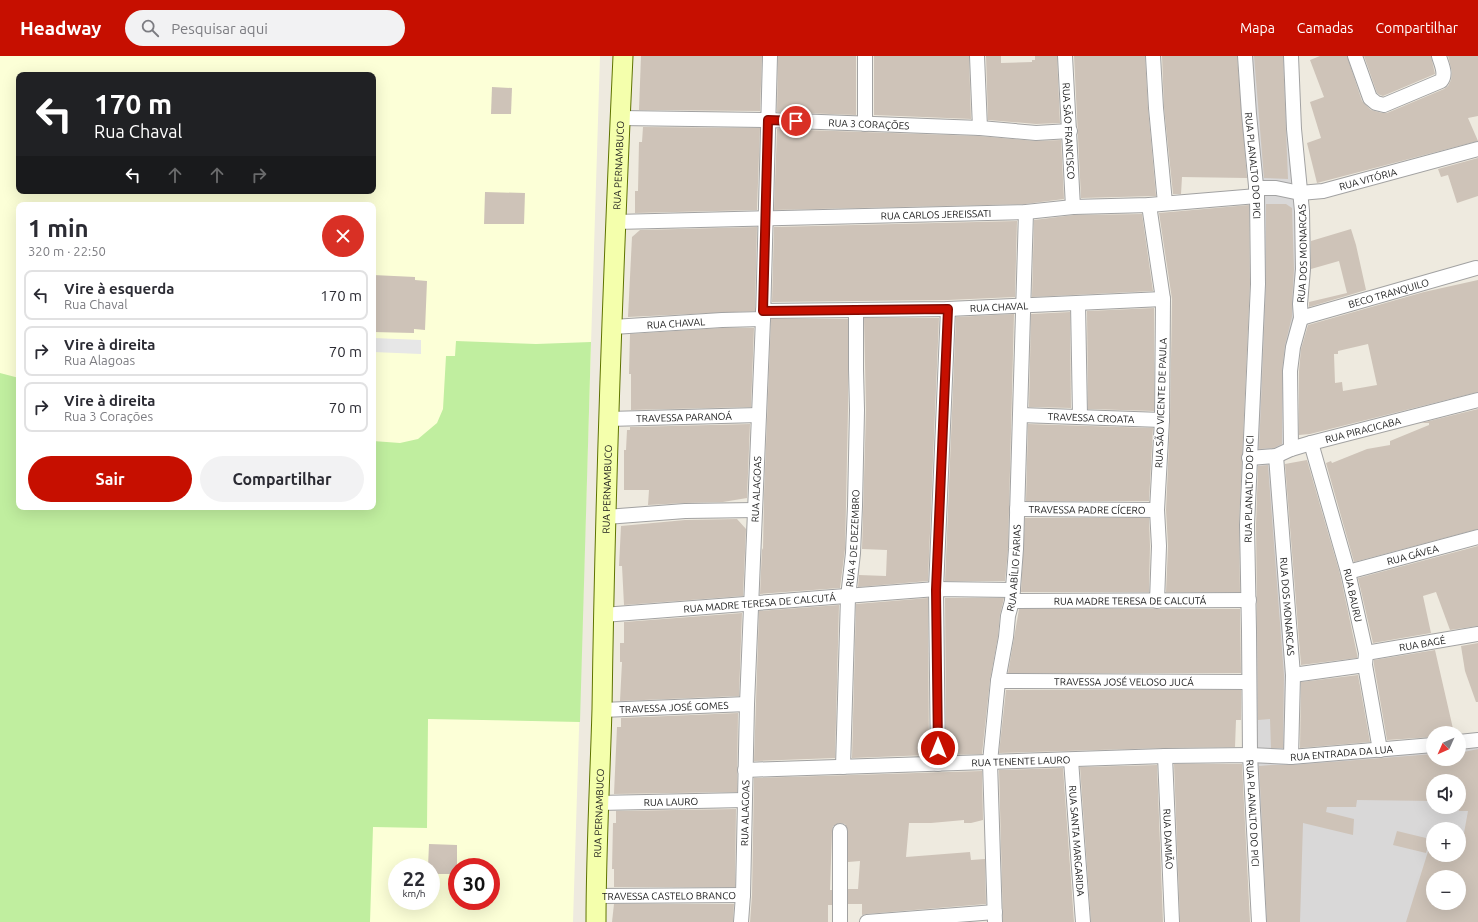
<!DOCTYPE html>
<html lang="pt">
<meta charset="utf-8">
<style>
body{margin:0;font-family:Ubuntu,sans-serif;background:#f2f2f3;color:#2b2b33;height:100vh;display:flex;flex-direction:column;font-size:15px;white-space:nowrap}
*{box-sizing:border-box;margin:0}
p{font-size:13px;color:#7c7c81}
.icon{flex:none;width:22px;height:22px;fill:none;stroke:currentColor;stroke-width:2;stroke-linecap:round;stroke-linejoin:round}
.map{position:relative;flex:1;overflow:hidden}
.drawer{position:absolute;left:16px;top:146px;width:360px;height:308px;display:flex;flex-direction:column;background:#fff;border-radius:8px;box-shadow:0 4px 16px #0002}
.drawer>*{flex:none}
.top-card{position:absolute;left:16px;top:16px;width:360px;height:122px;border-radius:8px;box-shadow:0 4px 16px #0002;background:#202124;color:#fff;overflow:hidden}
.needle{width:26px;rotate:225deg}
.buttons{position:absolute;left:1426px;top:670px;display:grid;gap:8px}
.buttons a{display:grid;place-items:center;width:40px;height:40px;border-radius:50%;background:#fff;box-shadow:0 4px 16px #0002;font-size:20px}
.speed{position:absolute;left:388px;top:802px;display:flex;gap:8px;font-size:20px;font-weight:700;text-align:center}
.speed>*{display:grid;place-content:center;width:52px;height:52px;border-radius:50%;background:#fff;box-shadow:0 4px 16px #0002;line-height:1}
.speed small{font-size:10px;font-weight:400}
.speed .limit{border:6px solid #d22;background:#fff;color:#111}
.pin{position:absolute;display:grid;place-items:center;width:34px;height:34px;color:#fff;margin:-17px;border:2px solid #fff;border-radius:50%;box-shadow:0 1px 4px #0007}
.me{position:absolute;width:44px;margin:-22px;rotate:0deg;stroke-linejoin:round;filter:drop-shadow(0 0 3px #0008)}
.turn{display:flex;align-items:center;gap:14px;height:84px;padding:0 12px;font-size:18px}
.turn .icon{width:52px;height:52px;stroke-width:2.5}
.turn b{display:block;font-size:28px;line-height:34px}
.lanes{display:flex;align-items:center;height:38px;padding:0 12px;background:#0003;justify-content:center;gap:20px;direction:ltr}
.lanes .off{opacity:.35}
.round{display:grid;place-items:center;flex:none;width:42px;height:42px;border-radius:21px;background:#f2f2f3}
.head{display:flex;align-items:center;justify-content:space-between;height:68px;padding:0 12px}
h1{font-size:24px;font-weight:700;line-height:30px}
.cta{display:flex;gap:8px;margin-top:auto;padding:8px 12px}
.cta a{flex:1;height:46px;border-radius:24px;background:#c60f00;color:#fff;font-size:16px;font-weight:700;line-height:46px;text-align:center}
.cta a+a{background:#f2f2f3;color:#2b2b33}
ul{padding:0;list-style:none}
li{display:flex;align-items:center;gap:12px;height:50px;margin:0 8px 6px;padding:0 4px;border:2px solid #e1e1e2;border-radius:8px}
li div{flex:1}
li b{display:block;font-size:15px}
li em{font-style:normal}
header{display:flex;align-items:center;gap:24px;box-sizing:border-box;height:56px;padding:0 20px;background:#c60f00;color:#fff}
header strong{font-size:19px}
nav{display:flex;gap:22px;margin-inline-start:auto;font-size:14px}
.search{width:280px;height:36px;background:#f2f2f3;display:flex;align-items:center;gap:10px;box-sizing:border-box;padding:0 14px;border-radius:22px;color:#7c7c81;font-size:15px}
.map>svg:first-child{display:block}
.residential{fill:#d9d8d8;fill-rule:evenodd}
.education{fill:#fcffd7;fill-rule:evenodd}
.grass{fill:#c0ee9f}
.parking{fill:#e7e7e7}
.building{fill:#cec3b8;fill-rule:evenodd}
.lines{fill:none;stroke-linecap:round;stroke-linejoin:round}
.street-casing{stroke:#a2a2a2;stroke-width:16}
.secondary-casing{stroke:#5f7400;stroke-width:21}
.street{stroke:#fff;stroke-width:14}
.secondary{stroke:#f4ffac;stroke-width:19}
.route-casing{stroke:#810a00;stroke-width:10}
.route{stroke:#c60f00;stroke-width:7}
.labels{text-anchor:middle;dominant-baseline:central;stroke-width:3;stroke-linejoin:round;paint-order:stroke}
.street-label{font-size:10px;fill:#1b1b1b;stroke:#fff}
</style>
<header>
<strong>Headway</strong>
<div class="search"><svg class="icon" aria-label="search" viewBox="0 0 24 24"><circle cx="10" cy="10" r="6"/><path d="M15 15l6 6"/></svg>Pesquisar aqui</div>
<nav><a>Mapa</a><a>Camadas</a><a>Compartilhar</a></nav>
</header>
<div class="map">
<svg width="1478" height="866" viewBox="0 0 1478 866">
<rect width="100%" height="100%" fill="#eeeadf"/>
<!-- residential -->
<path class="residential" d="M1251 0H1294L1303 146 1289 369 1277 407 1290 706 1433 692V703H1459V690L1478 688V866H1265L1258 703 1256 678 1260 146ZM1433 725H1459V751H1433ZM1433 773H1459V799H1433ZM1433 821H1459V847H1433Z"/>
<!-- education -->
<path class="education" d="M0 0H600L573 866H0ZM19 19H373V135H19ZM19 149H373V451H19ZM397 811H431V845H397ZM457 811H491V845H457Z"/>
<!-- grass -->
<path class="grass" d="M456 285 536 288 591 286 580 666 428 663 427 772 373 771 370 866H0V317L19 322V451H373V385L400 387 418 383 437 367 443 353 446 300H455Z"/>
<!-- parking -->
<path class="parking" d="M373 282 421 284V298L373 296Z"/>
<!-- building -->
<g class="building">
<path d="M641 0H762L760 55 639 54Z"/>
<path d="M778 0H856V59L777 56Z"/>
<path d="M874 0H969L971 63 874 59Z"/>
<path d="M986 0H1001V7L1032 6V4H1035V0H1057L1060 67 1036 68 988 64Z"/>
<path d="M1074 0H1145L1148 52 1156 140 1081 142Z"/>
<path d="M1162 0H1237L1247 122 1182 121 1181 138H1173L1164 51Z"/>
<path d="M1254 0H1283L1288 123 1264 122Z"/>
<path d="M1320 0H1347L1362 45 1371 54 1382 57H1387L1444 33 1448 30 1451 24 1452 16 1448 0H1478V60L1468 62 1478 85 1317 127 1307 87 1321 82 1310 46 1324 41 1310 4Z"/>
<path d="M1364 0H1431L1435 18 1383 40 1380 39 1377 37Z"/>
<path d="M492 31 512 32 511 58H491Z"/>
<path d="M643 71 760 72 757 154 635 157V135H638L639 86H642Z"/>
<path d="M777 73 979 80 1035 85 1061 84 1064 143 1025 148 774 154Z"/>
<path d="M1478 102V140L1457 147 1448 119 1441 121 1438 113Z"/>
<path d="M485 136 525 137 524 168H484Z"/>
<path d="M1266 148H1286L1292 152 1294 213 1292 247V261L1285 289 1282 314V388L1274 392 1259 393 1266 228Z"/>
<path d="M1249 149 1250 228 1239 469 1240 536H1166L1168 490 1166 454 1170 364 1172 243 1159 157Z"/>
<path d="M1142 158 1153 235 1032 241 1034 164 1074 159Z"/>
<path d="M1017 165 1015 241 948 244 772 246 774 171Z"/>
<path d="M757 171 755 255 628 261 632 181 640 174Z"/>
<path d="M1351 173 1356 189 1366 234 1309 251V246L1347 237 1339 205 1311 213V185Z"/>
<path d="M373 219 415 221V224L427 225 425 274 414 273V277L373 276Z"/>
<path d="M1478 224V336L1310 378 1299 379V315L1301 293 1308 269 1424 236ZM1368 288 1377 329 1343 335 1342 326 1335 327 1334 298H1338V295Z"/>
<path d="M1154 252V355L1088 353 1087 255Z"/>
<path d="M1070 256 1071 352 1029 351 1031 258Z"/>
<path d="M1014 258 1008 493 1005 525H945L956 261Z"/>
<path d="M864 262H939L928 525 858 531 859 519 886 520 887 494 862 493 866 354Z"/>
<path d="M771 263H848V354L846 450 845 493 840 532 760 538 762 492 763 494 764 439Z"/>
<path d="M722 272H754L751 351 631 354V318H629L630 278Z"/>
<path d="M1478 353V473L1354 506 1326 407 1331 405 1332 407 1367 393 1390 389V385L1429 369V367H1421Z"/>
<path d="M750 368 747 442 723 446 684 447 648 449 649 434H624V394H626L627 374H630V371Z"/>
<path d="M1028 368 1153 372 1149 445H1026Z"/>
<path d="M1307 404 1340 518 1357 598V602L1301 609 1285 408Z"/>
<path d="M1268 409 1284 619 1283 692H1271L1270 663 1258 664 1256 469 1258 410Z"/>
<path d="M1025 462H1149L1150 490 1149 536H1021Z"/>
<path d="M737 463 746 473 743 540 624 549 622 510H619L621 470 685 464Z"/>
<path d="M1478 490V570L1450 574 1436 536 1423 540 1431 577 1373 587 1358 522Z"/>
<path d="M928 542 929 699 852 702 856 548Z"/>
<path d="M945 542H1004L1000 559 998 580 990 624 982 698 946 699Z"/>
<path d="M839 549 835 702 754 705 759 555Z"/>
<path d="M1019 553H1240L1241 617H1008Z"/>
<path d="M742 557 739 640 620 645 622 606H620V587H624V566Z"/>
<path d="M1478 587V646H1476L1465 615 1461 590Z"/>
<path d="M1435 594 1454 677H1433V681L1387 684 1374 609V604Z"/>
<path d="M1358 619 1370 686 1300 692 1301 626Z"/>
<path d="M1006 634H1241V664H1236L1235 691 1165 692 999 697Z"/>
<path d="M738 657 737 736 614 738 617 671H621V662Z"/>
<path d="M1478 693V866H1406L1430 789 1433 790V799H1460L1468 755H1459V725H1433V745L1357 744 1356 751H1327L1326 756 1354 763 1353 779 1303 767 1300 866H1267L1259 710 1271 709H1292L1433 698V703H1459V697ZM1433 821H1459V847H1433Z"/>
<path d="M1174 708H1242L1250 866H1180Z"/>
<path d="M1157 709 1163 866H1091L1080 711Z"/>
<path d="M1063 712 1074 866H1003L999 714Z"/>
<path d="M982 715 983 764 971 767H964V764L931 767H909L906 801 970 796 971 804 985 803 986 848 866 858 862 859V848H848V833H858L860 805 848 806V775L845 768 840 767 833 770 832 775 830 834H832V849H828V866H750L752 839 754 722Z"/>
<path d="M736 753 735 831H614V813H612L613 767H616V755Z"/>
<path d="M1397 775 1430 783 1426 797 1393 789Z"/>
<path d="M429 788 457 789V818H431V811H428Z"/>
<path d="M614 848H734L733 866H612Z"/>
</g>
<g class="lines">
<defs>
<g id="street">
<path d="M977 0 980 72"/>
<path id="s1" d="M1065 0 1073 151"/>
<path d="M1153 0 1156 52 1165 147"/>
<path id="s2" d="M1245 0 1249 58 1257 140 1258 228 1247 469 1249 575 1250 699 1259 866"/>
<path d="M1355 0 1370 42 1376 47 1384 49 1441 25C1447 18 1441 8 1439 0"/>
<path id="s3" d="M620 62 768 64 980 72 1036 77 1070 75"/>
<path d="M865 68V0"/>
<path id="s4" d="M1256 132H1276L1300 137 1323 135 1478 93"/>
<path d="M1149 149 1163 243 1162 364 1157 454 1159 490 1157 545"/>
<path id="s5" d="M615 166 1026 156 1073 151 1149 149 1257 140"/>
<path d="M1078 247 1080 360"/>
<path id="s6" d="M763 255 948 253 1163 243"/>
<path id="s7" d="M1301 262 1476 212"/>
<path id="s8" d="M613 271 722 264 763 263"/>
<path id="s9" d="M1020 359 1162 364"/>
<path id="s10" d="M608 363 759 359"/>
<path id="s11" d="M1311 387 1348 516 1366 597 1365 609 1380 694"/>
<path id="s12" d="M1291 393 1290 315 1293 291 1301 262 1300 248 1303 213 1302 155 1294 73 1291 0"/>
<path id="s13" d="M1276 400 1293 619 1291 701"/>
<path id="s14" d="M1249 402 1276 400 1291 393 1311 387 1478 344"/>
<path id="s15" d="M1017 453 1157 454"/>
<path d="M606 461 685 455 755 454"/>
<path id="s16" d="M1348 516 1478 481"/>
<path id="s17" d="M1012 545 1249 544"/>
<path id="s18" d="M603 559 936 533 1013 534"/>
<path id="s19" d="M1366 597 1478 578"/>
<path d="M1293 619 1365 609"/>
<path id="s20" d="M998 625 1249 626"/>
<path id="s21" d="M602 654 747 648"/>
<path d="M1459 686 1478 684"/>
<path id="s22" d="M1165 700 1172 866"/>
<path id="s23" d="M1071 704 1083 866"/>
<path d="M938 708 936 533 948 253"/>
<path id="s24" d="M843 711 848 541 853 497 855 450 857 354 856 313V254"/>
<path id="s25" d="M745 714 1165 700 1250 699 1291 701 1433 689"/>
<path id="s26" d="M598 747 744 744"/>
<path id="s27" d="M596 840 743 839"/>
<path id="s28" d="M741 866 743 839 747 648 763 263 770 0"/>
<path d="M840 866V775"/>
<path d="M867 866 995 856"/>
<path id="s29" d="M995 866 990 706 998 625 1006 581 1008 560 1012 545 1016 493 1026 156"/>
</g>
<g id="secondary">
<path id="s30" d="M596 866C596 795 600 724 602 653 605 435 613 217 623 0"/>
</g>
</defs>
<!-- street casing -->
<use href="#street" class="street-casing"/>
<!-- secondary casing -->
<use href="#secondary" class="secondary-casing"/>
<!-- street -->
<use href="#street" class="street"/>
<!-- secondary -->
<use href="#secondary" class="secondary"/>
</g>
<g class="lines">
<defs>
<path id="route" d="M796 65 768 64 763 255 948 253 936 534 938 692"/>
</defs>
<!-- route casing -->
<use href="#route" class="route-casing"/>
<!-- route -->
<use href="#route" class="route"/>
</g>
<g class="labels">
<!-- street labels -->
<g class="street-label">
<text stroke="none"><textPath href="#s3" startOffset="249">RUA 3 CORAÇÕES</textPath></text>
<text stroke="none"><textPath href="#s1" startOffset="75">RUA SÃO FRANCISCO</textPath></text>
<text stroke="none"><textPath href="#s30" startOffset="757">RUA PERNAMBUCO</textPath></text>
<text stroke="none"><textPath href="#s2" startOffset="110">RUA PLANALTO DO PICI</textPath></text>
<text stroke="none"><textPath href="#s4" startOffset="114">RUA VITÓRIA</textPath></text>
<text stroke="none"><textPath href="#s5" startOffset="321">RUA CARLOS JEREISSATI</textPath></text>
<text stroke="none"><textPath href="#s12" startOffset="197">RUA DOS MONARCAS</textPath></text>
<text stroke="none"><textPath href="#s7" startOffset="91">BECO TRANQUILO</textPath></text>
<text stroke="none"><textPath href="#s6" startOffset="236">RUA CHAVAL</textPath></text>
<text stroke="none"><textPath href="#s8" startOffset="63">RUA CHAVAL</textPath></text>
<text transform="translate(1161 347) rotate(-88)">RUA SÃO VICENTE DE PAULA</text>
<text stroke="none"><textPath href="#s10" startOffset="76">TRAVESSA PARANOÁ</textPath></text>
<text stroke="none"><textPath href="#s9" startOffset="71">TRAVESSA CROATA</textPath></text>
<text stroke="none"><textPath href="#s14" startOffset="118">RUA PIRACICABA</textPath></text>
<text stroke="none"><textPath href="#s30" startOffset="433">RUA PERNAMBUCO</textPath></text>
<text stroke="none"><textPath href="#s28" startOffset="433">RUA ALAGOAS</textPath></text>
<text transform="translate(1249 433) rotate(-89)">RUA PLANALTO DO PICI</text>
<text stroke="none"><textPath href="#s15" startOffset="70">TRAVESSA PADRE CÍCERO</textPath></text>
<text stroke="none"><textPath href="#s24" startOffset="229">RUA 4 DE DEZEMBRO</textPath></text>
<text stroke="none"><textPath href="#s16" startOffset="67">RUA GÁVEA</textPath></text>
<text stroke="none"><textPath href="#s29" startOffset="356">RUA ABÍLIO FARIAS</textPath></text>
<text stroke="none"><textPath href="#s11" startOffset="158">RUA BAURU</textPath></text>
<text stroke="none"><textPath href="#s17" startOffset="118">RUA MADRE TERESA DE CALCUTÁ</textPath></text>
<text stroke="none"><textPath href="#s18" startOffset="157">RUA MADRE TERESA DE CALCUTÁ</textPath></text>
<text stroke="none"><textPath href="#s13" startOffset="151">RUA DOS MONARCAS</textPath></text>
<text stroke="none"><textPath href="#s19" startOffset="57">RUA BAGÉ</textPath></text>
<text stroke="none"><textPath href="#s20" startOffset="126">TRAVESSA JOSÉ VELOSO JUCÁ</textPath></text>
<text stroke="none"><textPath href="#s21" startOffset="72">TRAVESSA JOSÉ GOMES</textPath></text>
<text stroke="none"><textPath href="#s25" startOffset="597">RUA ENTRADA DA LUA</textPath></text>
<text stroke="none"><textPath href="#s25" startOffset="276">RUA TENENTE LAURO</textPath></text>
<text stroke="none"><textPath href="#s26" startOffset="73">RUA LAURO</textPath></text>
<text stroke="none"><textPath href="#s30" startOffset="109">RUA PERNAMBUCO</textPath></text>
<text stroke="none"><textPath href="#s28" startOffset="109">RUA ALAGOAS</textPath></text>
<text stroke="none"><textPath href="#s2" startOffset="758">RUA PLANALTO DO PICI</textPath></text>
<text stroke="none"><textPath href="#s22" startOffset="83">RUA DAMIÃO</textPath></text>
<text stroke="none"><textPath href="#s23" startOffset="81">RUA SANTA MARGARIDA</textPath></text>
<text stroke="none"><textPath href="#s27" startOffset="73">TRAVESSA CASTELO BRANCO</textPath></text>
</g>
</g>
</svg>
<div class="buttons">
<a><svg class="needle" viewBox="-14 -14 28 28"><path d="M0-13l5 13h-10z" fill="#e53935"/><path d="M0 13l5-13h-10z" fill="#7c7c81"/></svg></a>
<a><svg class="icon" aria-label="sound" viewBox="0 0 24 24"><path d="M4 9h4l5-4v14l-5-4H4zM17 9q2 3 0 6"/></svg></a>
<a>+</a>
<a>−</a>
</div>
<div class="speed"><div>22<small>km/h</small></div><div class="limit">30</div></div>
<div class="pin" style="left:796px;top:65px;background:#d93025"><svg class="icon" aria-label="arrive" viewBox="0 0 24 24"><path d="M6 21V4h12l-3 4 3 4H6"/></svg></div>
<svg class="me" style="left:938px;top:692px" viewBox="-20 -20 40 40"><circle r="17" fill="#c60f00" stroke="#fff" stroke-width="3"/><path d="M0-11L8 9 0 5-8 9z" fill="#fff"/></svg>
<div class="top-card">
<div class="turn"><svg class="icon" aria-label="left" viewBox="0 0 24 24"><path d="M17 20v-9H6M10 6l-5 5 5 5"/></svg><div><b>170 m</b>Rua Chaval</div></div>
<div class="lanes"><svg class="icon" aria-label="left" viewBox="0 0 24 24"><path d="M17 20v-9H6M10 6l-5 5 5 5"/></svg><svg class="icon off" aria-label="ahead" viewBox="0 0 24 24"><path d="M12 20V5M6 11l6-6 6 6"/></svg><svg class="icon off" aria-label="ahead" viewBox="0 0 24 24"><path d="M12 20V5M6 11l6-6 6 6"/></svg><svg class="icon off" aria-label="right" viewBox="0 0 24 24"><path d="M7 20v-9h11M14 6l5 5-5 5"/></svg></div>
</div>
<section class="drawer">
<div class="head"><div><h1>1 min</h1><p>320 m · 22:50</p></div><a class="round" style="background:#d93025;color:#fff"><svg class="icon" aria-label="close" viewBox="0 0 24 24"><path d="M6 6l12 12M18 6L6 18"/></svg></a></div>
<ul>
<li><svg class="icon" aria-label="left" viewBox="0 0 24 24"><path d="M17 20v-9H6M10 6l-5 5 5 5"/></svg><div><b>Vire à esquerda</b><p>Rua Chaval</p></div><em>170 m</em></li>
<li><svg class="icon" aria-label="right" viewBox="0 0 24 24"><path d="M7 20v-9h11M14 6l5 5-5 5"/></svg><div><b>Vire à direita</b><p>Rua Alagoas</p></div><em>70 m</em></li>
<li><svg class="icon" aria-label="right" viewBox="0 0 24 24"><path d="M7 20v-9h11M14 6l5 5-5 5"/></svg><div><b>Vire à direita</b><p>Rua 3 Corações</p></div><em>70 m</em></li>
</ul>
<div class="cta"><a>Sair</a><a>Compartilhar</a></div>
</section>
</div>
